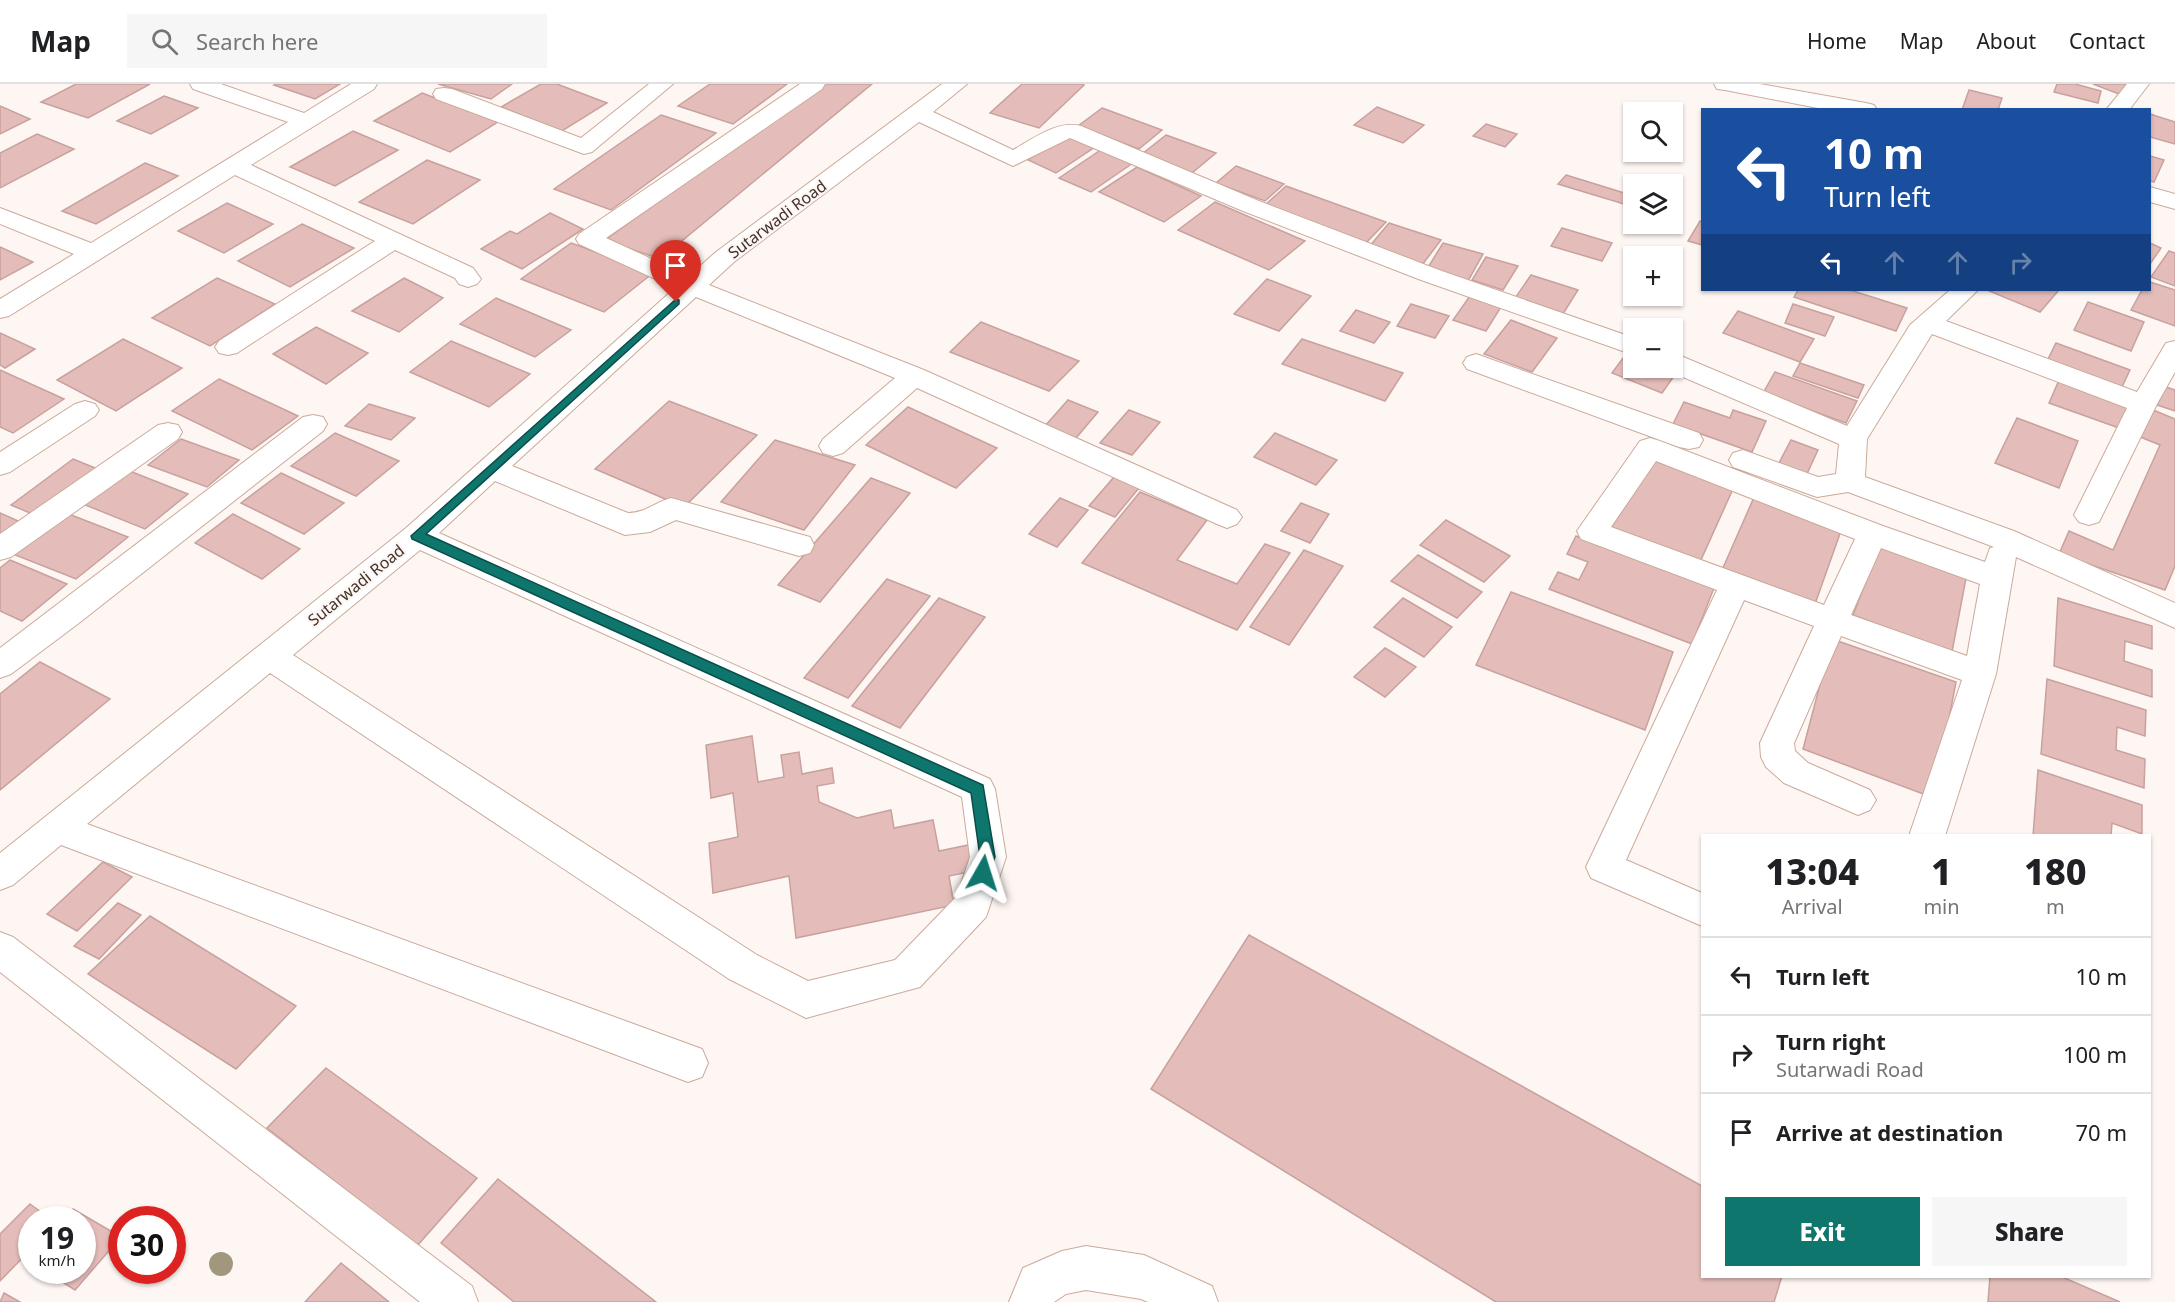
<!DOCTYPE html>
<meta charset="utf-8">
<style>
body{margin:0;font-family:"Noto Sans",sans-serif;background:#f6f6f6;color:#202124;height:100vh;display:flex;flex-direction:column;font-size:22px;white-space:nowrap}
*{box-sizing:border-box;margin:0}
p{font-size:20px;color:#757577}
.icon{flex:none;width:33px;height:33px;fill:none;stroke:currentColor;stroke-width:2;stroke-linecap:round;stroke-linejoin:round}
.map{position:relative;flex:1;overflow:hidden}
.details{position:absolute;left:1701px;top:750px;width:450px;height:444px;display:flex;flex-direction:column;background:#fff;border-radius:0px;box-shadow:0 2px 4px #0004}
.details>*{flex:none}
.hud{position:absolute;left:1701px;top:24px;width:450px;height:183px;border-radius:0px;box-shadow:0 2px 4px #0004;background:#1a4fa0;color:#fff;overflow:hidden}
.fabs{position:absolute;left:1623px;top:18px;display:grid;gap:12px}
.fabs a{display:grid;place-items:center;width:60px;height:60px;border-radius:0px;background:#fff;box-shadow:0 2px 4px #0004;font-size:30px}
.speed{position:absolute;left:18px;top:1122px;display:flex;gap:12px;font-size:30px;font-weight:700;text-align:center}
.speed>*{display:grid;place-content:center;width:78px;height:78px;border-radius:50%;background:#fff;box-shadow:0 2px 4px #0004;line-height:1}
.speed small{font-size:15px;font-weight:400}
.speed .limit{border:9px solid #d22;background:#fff;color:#111}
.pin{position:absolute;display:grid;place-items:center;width:51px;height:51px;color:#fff;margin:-62px -26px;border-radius:50% 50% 50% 0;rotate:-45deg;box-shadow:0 0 6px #0007}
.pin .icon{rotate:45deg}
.me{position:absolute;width:66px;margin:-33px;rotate:6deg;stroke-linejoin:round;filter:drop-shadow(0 0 4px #0008)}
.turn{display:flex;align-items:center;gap:21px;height:126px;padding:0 24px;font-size:27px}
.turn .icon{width:78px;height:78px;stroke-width:2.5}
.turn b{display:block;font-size:42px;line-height:51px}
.lanes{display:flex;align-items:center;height:57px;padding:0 24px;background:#0003;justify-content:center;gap:30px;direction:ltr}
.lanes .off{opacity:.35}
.eta{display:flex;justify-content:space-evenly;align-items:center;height:102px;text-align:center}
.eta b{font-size:36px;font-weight:800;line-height:42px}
.button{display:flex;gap:12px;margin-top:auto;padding:12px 24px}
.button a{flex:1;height:69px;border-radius:0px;background:#0f766e;color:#fff;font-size:24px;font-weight:800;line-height:69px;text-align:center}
.button a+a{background:#f6f6f6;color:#202124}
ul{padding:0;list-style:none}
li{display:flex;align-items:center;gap:18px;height:78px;padding:0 24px;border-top:2px solid #e0e0e0}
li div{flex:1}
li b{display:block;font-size:22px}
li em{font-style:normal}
header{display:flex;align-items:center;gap:36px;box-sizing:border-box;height:84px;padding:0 30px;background:#fff;border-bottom:2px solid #e0e0e0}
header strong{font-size:28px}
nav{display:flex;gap:33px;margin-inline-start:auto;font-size:21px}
.search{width:420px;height:54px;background:#f6f6f6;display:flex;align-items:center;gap:15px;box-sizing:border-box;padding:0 21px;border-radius:0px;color:#757577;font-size:22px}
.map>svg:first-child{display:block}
.building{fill:#e4bdba;stroke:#c8a19e;stroke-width:1.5}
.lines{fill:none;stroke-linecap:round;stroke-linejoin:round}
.minor-casing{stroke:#cbaa9a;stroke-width:2}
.minor{fill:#fff;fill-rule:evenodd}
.tree{fill:#a1977d}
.route{fill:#0f766e;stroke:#0a4d48;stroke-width:1.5}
.labels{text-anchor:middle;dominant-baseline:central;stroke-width:4.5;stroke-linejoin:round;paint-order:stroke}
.street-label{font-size:16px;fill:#40322c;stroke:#fef6f3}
</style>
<header>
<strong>Map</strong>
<div class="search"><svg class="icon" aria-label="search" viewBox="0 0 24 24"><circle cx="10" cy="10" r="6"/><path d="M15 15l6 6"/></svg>Search here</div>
<nav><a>Home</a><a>Map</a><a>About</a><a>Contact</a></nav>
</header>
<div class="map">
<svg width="2175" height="1218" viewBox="0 0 2175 1218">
<rect width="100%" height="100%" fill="#fef6f3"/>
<!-- building -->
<g class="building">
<path d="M76 0H150L88 34 41 18Z"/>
<path d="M276 0H340L315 15 274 1Z"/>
<path d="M438 0H512L491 15Z"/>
<path d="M541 0H557L607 19 562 47 501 23Z"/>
<path d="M710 0H787L733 40 678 22Z"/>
<path d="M823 0H872L660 175 605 156Z"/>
<path d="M1022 0H1081L1084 1 1039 44 990 29Z"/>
<path d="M2057 0H2075L2101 7 2098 19 2054 8Z"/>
<path d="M2093 0H2138L2124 12Z"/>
<path d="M1969 6 2002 14 1998 26H1962Z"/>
<path d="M422 9 498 38 450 68 374 37Z"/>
<path d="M164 12 198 24 151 50 117 37Z"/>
<path d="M0 22 30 35 0 50Z"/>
<path d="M1377 23 1424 41 1403 59 1354 41Z"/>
<path d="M1102 24 1162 46 1139 65 1078 42Z"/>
<path d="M2150 30 2175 38V60L2150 53Z"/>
<path d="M661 31 716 49 611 126 554 105Z"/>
<path d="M1486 40 1517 50 1505 63 1473 52Z"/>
<path d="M353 47 398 66 335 102 290 83Z"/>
<path d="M37 50 74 65 0 104V69Z"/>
<path d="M1067 50 1095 63 1056 89 1028 76Z"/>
<path d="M1166 51 1216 69 1192 89 1142 70Z"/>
<path d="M1102 65 1133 79 1091 108 1059 94Z"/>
<path d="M2150 72 2164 76 2154 98 2150 97Z"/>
<path d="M427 76 480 96 413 140 359 118Z"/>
<path d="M145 79 178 92 96 140 62 127Z"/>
<path d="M1236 82 1284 100 1265 117 1216 99Z"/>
<path d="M1137 83 1201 112 1164 138 1099 108Z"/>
<path d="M1566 91 1634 112 1627 121 1558 100Z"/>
<path d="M1286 102 1386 138 1364 161 1264 122Z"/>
<path d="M1215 118 1305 157 1269 186 1178 146Z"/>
<path d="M227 119 273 140 224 169 178 147Z"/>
<path d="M550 129 583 145 522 185 481 165 510 147 517 150Z"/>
<path d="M1700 137 1702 138V161L1688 157Z"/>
<path d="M1389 139 1441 156 1422 181 1369 163Z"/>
<path d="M302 140 354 164 290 203 238 177Z"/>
<path d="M1562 144 1612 159 1602 177 1551 162Z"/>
<path d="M571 159 653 189 604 228 521 195Z"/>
<path d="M1443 159 1483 170 1468 197 1427 185Z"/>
<path d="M2150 159 2161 164 2150 180Z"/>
<path d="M0 163 33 178 0 196Z"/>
<path d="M2169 167 2175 169V202L2151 193Z"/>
<path d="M1486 173 1518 182 1503 206 1472 196Z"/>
<path d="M1531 191 1578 206 1561 233 1513 217Z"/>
<path d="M217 194 275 220 210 262 152 234Z"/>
<path d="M404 194 443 214 399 248 352 227Z"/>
<path d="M1267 195 1311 212 1279 247 1234 230Z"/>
<path d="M2150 198 2175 206V242L2131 226 2142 206H2150Z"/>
<path d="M1798 206H1850L1907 224 1896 247 1794 213Z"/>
<path d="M1987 206H2059L2040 228Z"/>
<path d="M1470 212 1501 223 1486 247 1453 236Z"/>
<path d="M496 214 571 246 535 273 460 240Z"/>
<path d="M2088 218 2144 238 2131 267 2074 246Z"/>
<path d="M1411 220 1449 232 1435 254 1397 242Z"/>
<path d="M1793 220 1834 233 1825 252 1785 239Z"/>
<path d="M1356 226 1390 238 1374 259 1340 247Z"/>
<path d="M1738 227 1814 255 1800 278 1723 249Z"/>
<path d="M1511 236 1557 254 1532 288 1484 270Z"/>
<path d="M981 238 1079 277 1049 307 950 268Z"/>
<path d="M316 243 368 269 326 300 273 270Z"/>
<path d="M0 249 35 265 5 284 0 281Z"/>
<path d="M123 255 182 284 116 327 57 296Z"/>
<path d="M1302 255 1403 289 1385 317 1282 280Z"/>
<path d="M451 257 530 290 489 323 410 288Z"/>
<path d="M2056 259 2130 286 2121 305 2047 277Z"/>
<path d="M1629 266 1634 267V284L1679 285 1662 309 1612 289Z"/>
<path d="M1800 279 1864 301 1858 314 1793 292Z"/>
<path d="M0 286 64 315 13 349 0 343Z"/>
<path d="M1775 288 1857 317 1846 339 1763 309Z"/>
<path d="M2060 294 2129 319 2119 344 2049 319Z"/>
<path d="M219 295 298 332 252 366 172 327Z"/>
<path d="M2166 303 2175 306V327L2157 321Z"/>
<path d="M1068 316 1098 328 1076 354 1045 342Z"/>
<path d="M669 317 757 351 684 423 595 385Z"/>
<path d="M1684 318 1730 334 1733 326 1766 337 1752 368 1673 340Z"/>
<path d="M369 320 415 334 391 356 345 342Z"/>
<path d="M908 323 997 364 956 404 866 361Z"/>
<path d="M2146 323 2175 335V482L2165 506 2059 470 2069 447 2113 466 2160 361 2133 350Z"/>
<path d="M1129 326 1160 338 1132 371 1100 359Z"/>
<path d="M2017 334 2078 357 2059 404 1995 379Z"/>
<path d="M335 349 399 377 356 412 291 382Z"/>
<path d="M1275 349 1337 376 1316 401 1254 373Z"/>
<path d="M181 355 239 376 207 403 148 381Z"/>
<path d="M775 356 855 381 804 446 721 418Z"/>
<path d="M1791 356 1818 366 1806 392 1778 381Z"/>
<path d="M73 375 100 386 37 432 11 421Z"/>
<path d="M1655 377 1733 405 1700 478 1610 445Z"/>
<path d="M127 386 188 410 145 445 83 420Z"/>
<path d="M281 389 344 419 304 450 241 419Z"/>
<path d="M1114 393 1139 404 1115 433 1089 422Z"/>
<path d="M871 394 910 409 820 518 778 501Z"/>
<path d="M1140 408 1207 436 1177 476 1237 500 1265 460 1290 469 1237 546 1082 479Z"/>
<path d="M1755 411 1842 444 1815 520 1722 486Z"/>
<path d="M1060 414 1088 426 1057 463 1029 450Z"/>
<path d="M1301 419 1329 430 1310 459 1281 447Z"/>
<path d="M0 429 27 441 0 461Z"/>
<path d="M66 429 128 453 76 495 13 470Z"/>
<path d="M233 430 300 465 262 495 195 459Z"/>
<path d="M1446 436 1510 472 1484 498 1420 461Z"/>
<path d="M1576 452 1714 504 1692 560 1549 505 1558 488 1579 496 1588 478 1567 470Z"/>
<path d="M1880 462 1967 489 1952 568 1853 531Z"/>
<path d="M1304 466 1343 482 1289 561 1250 543Z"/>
<path d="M1418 471 1482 508 1457 534 1391 497Z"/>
<path d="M10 476 67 500 22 537 0 527V484Z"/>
<path d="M887 495 930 512 848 614 804 594Z"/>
<path d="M1511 508 1673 568 1645 646 1476 581Z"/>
<path d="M939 514 985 533 900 644 852 622Z"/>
<path d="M1403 514 1452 543 1424 573 1374 543Z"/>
<path d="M2058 514 2152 542V565L2125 557 2124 577 2152 586V613L2054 582Z"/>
<path d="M1832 555 1956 598 1934 714 1803 665Z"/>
<path d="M1385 564 1416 583 1385 613 1354 593Z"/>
<path d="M40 578 110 615 0 706V610Z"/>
<path d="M2047 595 2146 626 2145 652 2117 643 2116 666 2145 675 2144 704 2041 670Z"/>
<path d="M752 652 758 698 784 693 781 671 799 668 802 690 832 684 834 699 817 702 819 718 857 734 891 726 894 744 933 736 939 767 978 759 983 785 949 792 954 821 796 854 789 792 713 809 709 759 738 753 733 709 711 714 706 661Z"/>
<path d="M2038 686 2142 721V750L2112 739 2111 752H2033Z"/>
<path d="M103 778 132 793 77 847 47 830Z"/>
<path d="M118 819 141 831 99 875 74 862Z"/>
<path d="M150 832 296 922 236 985 88 890Z"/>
<path d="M1249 851 1702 1102V1192H1782L1774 1218H1496L1151 1005Z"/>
<path d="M326 984 477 1094 417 1162 267 1044Z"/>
<path d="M498 1095 656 1218H514L441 1159Z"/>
<path d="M30 1120 52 1136H32V1164L0 1197V1150Z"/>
<path d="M73 1125 121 1153 75 1206 43 1186H82V1136H63Z"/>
<path d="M341 1179 389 1218H305Z"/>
<path d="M1990 1192H2060L2120 1218H1988Z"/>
<path d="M4 1209 20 1218H0Z"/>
</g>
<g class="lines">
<defs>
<g id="minor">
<path d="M190 0H221L304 29 351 0H377L374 5 251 81 473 184 481 195 477 200 468 203 459 200 455 194 395 166 237 269 228 271 219 269 215 263 219 257 375 157 235 91 9 232 0 234V215L74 170 0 140V124L91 159 288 38 193 5Z"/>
<path d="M649 0H673L592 68 584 70 436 15 433 10 436 5 444 4 452 5 581 54Z"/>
<path d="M800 0H825L822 5 606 154 689 192 716 168 942 0H967L933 28 1013 66C1033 55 1057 36 1081 42L1259 117 1439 186 1634 254V271L1421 196 1243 127 1070 54 1013 82 919 38 734 178 709 201 924 286 1237 426 1242 433 1237 440 1227 444 1217 440 917 304 843 369 833 372 823 369 819 362 823 355 895 294 696 213 512 382 628 429C646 429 655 418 671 414L799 450 810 453 814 461 810 469 799 472 676 436 650 448 625 451 495 397 439 449 990 695 995 705 1006 773 986 833 920 903 806 934 729 895 270 589 87 740 702 965 708 979 702 993 688 998 61 761 13 801 0 806V769L406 444 675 204 579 160 576 155 579 150ZM420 466 962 713 970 773 957 812 895 876 808 897 757 871 293 571Z"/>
<path d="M1714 0H1760L1866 19 1874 21 1877 26H1828L1725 6 1717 5Z"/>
<path d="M2127 0H2149L2129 26H2106Z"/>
<path d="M2150 103 2175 110V125L2150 118Z"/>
<path d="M1950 206H1978L1946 237 2137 308 2166 259 2175 257V288L2157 320 2099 438 2089 441 2079 438 2074 431 2127 324 1932 250 1867 355 1865 393 2014 447 2175 519V544L2016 473 1996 590 1945 752H1909L1962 596 1841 552 1794 659 1795 667 1808 679 1870 706 1876 716 1870 726 1858 731 1784 699 1766 683 1761 673 1760 659 1814 542 1744 516 1626 776 1702 809V842L1591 794 1586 783 1717 506 1581 455 1577 447 1640 357 1650 354 1660 357 1883 442 1985 478 1990 464 1994 463 1848 408 1817 413 1733 383 1729 376 1733 369 1743 366 1818 393 1836 390 1839 360 1662 284H1672V270L1681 272 1847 342 1910 241ZM1656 377 1855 455 1824 521 1611 443ZM1881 464 1980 500 1967 572 1851 531Z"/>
<path d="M1476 270 1699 349 1703 356 1699 363 1689 365 1679 363 1467 285 1463 279 1467 273Z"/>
<path d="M85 317 95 320 99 326 95 332 10 388 0 391V368L75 320Z"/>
<path d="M313 331 323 333 327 340 323 347 79 539 11 590 0 594V564L303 333Z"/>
<path d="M168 339 178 341 182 348 178 355 11 473 0 476V450L158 341Z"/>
<path d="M0 848 13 853 472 1202 478 1218H420L0 888Z"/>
<path d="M1086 1162 1144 1171 1212 1202 1218 1218H1148L1141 1215 1086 1206 1066 1210 1054 1218H1009L1023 1184 1062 1167Z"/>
</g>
</defs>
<!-- minor casing -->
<use href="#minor" class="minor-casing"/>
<!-- minor -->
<use href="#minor" class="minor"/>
</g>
<!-- trees -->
<circle class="tree" cx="221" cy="1180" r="12"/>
<!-- route -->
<path class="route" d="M676 215 679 216V220L426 450 983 701 995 773 988 793 983 795 977 793 975 789 980 773 971 709 412 455 411 452Z"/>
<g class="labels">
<!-- street labels -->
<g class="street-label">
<text transform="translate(777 135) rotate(-37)">Sutarwadi Road</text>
<text transform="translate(356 501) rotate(-39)">Sutarwadi Road</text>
</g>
</g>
</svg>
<div class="fabs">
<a><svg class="icon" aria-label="search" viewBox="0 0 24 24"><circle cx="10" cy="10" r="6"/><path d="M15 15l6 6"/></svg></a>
<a><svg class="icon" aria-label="layers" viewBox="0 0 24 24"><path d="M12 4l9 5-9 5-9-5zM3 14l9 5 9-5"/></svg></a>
<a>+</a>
<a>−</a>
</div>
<div class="speed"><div>19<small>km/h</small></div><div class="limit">30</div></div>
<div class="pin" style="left:676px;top:218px;background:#d93025"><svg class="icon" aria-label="arrive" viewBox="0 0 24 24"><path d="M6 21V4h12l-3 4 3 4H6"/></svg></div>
<svg class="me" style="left:983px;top:789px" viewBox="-20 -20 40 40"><path d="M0-17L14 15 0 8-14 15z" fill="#0f766e" stroke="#fff" stroke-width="4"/></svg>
<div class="hud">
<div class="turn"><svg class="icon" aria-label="left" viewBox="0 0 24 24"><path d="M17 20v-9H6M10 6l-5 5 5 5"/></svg><div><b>10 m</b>Turn left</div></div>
<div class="lanes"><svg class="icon" aria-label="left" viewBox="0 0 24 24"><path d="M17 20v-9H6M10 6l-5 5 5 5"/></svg><svg class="icon off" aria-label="ahead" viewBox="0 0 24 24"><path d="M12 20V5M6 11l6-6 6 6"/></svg><svg class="icon off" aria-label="ahead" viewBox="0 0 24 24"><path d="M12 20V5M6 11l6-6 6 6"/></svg><svg class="icon off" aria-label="right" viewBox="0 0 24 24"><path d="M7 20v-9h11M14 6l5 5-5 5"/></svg></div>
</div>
<section class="details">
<div class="eta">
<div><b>13:04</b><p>Arrival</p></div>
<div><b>1</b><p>min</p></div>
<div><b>180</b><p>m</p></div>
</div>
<ul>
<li><svg class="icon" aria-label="left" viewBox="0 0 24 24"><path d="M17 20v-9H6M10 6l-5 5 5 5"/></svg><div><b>Turn left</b></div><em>10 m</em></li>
<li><svg class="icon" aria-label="right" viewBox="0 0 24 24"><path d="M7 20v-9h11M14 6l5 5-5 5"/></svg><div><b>Turn right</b><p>Sutarwadi Road</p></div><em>100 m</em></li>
<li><svg class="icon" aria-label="arrive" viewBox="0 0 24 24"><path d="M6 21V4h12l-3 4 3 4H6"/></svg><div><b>Arrive at destination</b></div><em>70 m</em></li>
</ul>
<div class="button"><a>Exit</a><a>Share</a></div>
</section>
</div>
